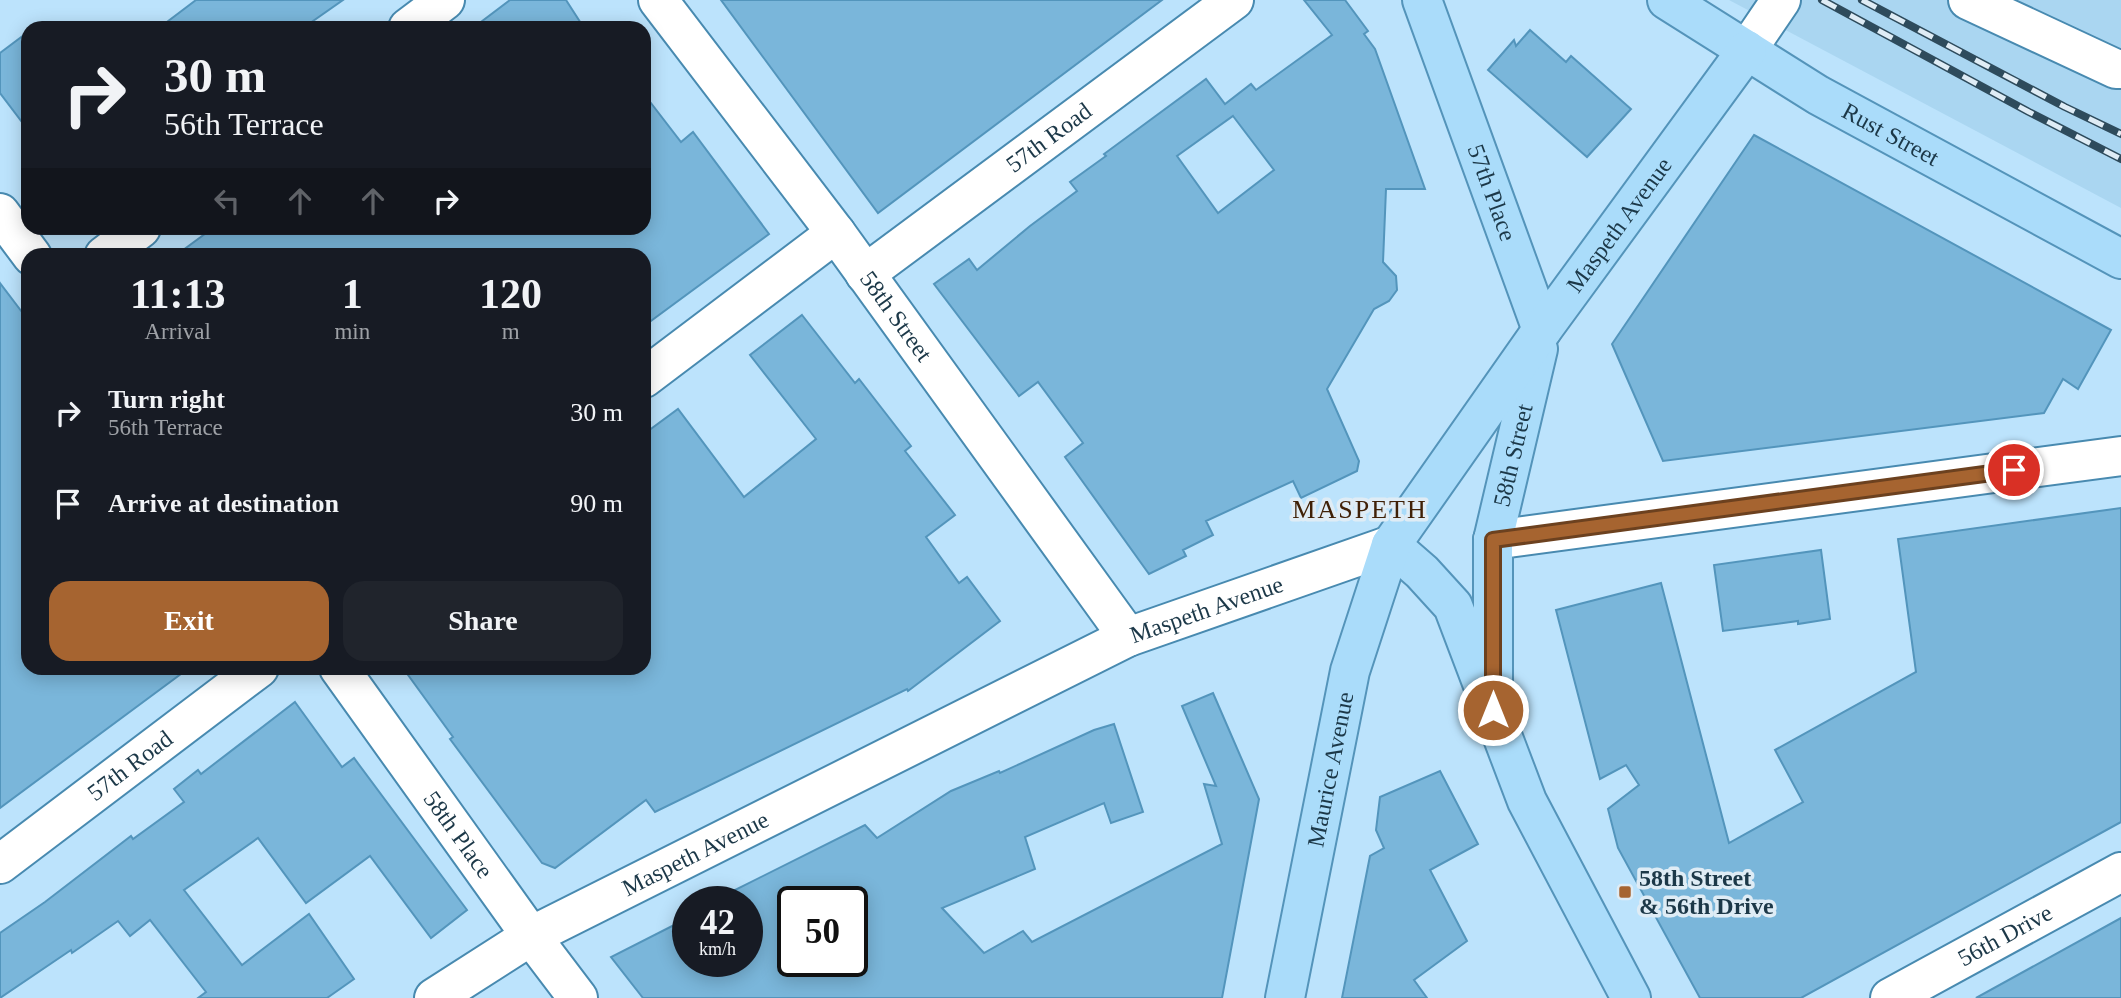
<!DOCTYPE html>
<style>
body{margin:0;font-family:"Times New Roman",serif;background:#20242c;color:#f1f3f6;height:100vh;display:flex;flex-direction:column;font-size:26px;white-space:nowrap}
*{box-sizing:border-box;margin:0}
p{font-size:23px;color:#9ea1a6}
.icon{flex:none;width:38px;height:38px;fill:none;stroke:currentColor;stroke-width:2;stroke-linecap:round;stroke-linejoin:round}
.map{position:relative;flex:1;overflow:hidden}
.sheet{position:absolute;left:21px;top:248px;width:630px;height:427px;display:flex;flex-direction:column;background:#171b24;border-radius:21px;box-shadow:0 4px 18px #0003}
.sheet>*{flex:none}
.banner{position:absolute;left:21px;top:21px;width:630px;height:214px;border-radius:21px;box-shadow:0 4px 18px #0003;background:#171b24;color:#f1f3f6;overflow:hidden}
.speed{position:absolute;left:672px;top:886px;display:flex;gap:14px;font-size:35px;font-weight:700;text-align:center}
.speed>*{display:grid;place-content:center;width:91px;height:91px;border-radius:50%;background:#171b24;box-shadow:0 4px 18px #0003;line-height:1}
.speed small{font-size:18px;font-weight:400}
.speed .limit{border:4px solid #111;border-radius:10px;background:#fff;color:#111}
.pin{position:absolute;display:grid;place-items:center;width:60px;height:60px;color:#fff;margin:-30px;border:4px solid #fff;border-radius:50%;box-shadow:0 2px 7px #0007}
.me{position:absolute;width:77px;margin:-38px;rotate:0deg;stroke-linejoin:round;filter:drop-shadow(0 0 5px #0008)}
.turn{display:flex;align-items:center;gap:24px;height:147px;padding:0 28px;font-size:32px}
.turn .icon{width:91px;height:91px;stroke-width:2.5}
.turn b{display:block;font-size:49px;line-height:60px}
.lanes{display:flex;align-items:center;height:66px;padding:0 28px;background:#0003;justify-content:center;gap:35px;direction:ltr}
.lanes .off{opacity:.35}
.eta{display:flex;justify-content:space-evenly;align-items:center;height:119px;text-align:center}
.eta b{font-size:42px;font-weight:700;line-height:49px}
.primary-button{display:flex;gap:14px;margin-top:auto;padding:14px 28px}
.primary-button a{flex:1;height:80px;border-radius:21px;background:#a66430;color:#fff;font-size:28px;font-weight:700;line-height:80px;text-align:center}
.primary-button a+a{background:#20242c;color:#f1f3f6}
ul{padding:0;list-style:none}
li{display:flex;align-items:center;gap:21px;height:91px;padding:0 28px}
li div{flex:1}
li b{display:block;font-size:26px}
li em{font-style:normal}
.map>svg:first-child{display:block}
.built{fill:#aad6f1}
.building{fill:#7ab6da;stroke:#5395bc;stroke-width:2;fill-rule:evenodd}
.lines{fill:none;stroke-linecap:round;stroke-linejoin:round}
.minor-casing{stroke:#488ab0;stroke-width:42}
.major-casing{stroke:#5494ba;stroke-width:42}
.minor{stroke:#fff;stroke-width:38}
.major{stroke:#aadcfa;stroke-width:38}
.rail-casing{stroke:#2e4b5c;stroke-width:8}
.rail{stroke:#dfecf5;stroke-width:5;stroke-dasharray:16;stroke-linecap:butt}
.route-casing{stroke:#6c411f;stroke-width:18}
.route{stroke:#a66430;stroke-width:12}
.poi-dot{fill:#a66430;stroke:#dfecf5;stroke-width:2.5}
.labels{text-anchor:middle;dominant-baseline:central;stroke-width:7;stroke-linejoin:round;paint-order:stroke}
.street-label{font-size:24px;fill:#1c3848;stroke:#dfecf5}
.poi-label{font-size:24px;font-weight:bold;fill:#1c3848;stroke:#dfecf5;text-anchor:start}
.neighbourhood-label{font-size:26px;letter-spacing:2px;fill:#402107;stroke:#dfecf5}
</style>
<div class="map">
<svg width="2121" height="998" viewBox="0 0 2121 998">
<rect width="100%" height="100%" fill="#bce3fc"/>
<!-- built -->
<path class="built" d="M1729 0H2121V208Z"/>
<!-- building -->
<g class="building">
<path d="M196 0H343L303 28H159Z"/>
<path d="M510 0H566L584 28H473Z"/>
<path d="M721 0H1162L878 213Z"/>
<path d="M1304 0H1345L1368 31 1364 34 1375 49 1425 189H1386L1383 262 1396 276 1397 290 1389 301 1374 309 1327 389 1359 461 1357 471 1301 498 1293 481 1206 521 1213 535 1183 550 1186 556 1149 574 1065 457 1083 443 1038 382 1019 396 934 284 969 259 977 270 1030 226 1077 191 1070 182 1106 156 1104 154 1206 79 1225 104 1251 84 1256 90 1332 35ZM1233 116 1274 170 1218 213 1177 156Z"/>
<path d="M1530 30 1566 62 1571 56 1631 109 1587 157 1488 70 1514 40 1516 46Z"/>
<path d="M28 32V130L0 93V53Z"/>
<path d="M644 94 681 142 693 132 769 234 644 326V256H175L213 228H644Z"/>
<path d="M1754 135 2111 330 2078 389 2063 379 2044 413 1663 461 1612 344Z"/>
<path d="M0 283 28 320V668H189L0 808Z"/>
<path d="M802 315 855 383 859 379 911 446 905 451 955 515 926 537 959 583 967 577 1000 621 908 691 907 689 655 812 646 800 555 868 542 863 450 739 453 737 403 668H644V434L678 409 744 497 816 439 750 355Z"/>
<path d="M2121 508V822L1801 998H1700L1618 848 1608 809 1639 785 1626 765 1600 779 1556 610 1661 583 1729 843 1803 802 1775 750 1916 672 1898 539Z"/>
<path d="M1821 550 1830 619 1798 624V621L1723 631 1714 565Z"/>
<path d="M1213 693 1259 799 1222 998H643L611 957 688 918V961H747V901H713L865 825 877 838 951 791 999 771 1000 773 1094 730 1114 724 1143 812 1111 823 1104 803 1025 837 1035 869 942 908 984 953 1023 931 1032 942 1222 844 1204 784 1216 786 1182 706ZM793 901H852V961H793Z"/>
<path d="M295 702 342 767 354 758 467 910 431 938 370 856 306 903 258 838 184 890 242 965 309 914 354 979 327 998H198L206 992 150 920 130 936 118 921 72 953 71 950 0 998V933L45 902 131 836 133 839 184 802 174 789 198 770 201 774Z"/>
<path d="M1440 771 1478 844 1430 870 1467 941 1414 980 1427 998H1342L1370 856 1384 848 1376 830 1380 797Z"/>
<path d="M2121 918V998H1976Z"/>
</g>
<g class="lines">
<defs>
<g id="minor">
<path id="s1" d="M658 0 836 233 1128 637"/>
<path d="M1968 0 2116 69H2121"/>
<path d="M408 28 445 0"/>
<path d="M1747 50 1781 0"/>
<path d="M0 213 32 256"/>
<path d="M104 256 141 228"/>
<path id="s2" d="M865 274 1234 0"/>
<path d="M644 378 836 233"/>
<path d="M1493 540 2121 456"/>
<path id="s3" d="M339 668 531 936 578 998"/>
<path id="s4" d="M0 864 259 668"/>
<path id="s5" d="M434 998 531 936 1128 637 1391 545"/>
<path id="s6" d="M1890 998 2121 872"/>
</g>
<g id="major">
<path id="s7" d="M1422 0 1542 330"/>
<path id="s8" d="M1667 0 1818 95 2121 259"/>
<path d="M1391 545 1422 572 1453 606 1527 801 1631 998"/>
<path id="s9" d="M1493 686V540L1538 349"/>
<path id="s10" d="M1285 998 1350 671 1391 545 1542 330 1747 50"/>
</g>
</defs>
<!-- minor casing -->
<use href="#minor" class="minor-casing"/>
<!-- major casing -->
<use href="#major" class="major-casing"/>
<!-- minor -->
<use href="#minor" class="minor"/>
<!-- major -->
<use href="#major" class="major"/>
<defs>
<g id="rail">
<path d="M1822 0 2029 112 2121 159"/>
<path d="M1862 0 2065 107 2121 134"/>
</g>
</defs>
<!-- rail casing -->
<use href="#rail" class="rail-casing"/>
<!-- rail -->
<use href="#rail" class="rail"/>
</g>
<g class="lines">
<defs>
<path id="route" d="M1493 710V540L2014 470"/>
</defs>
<!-- route casing -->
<use href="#route" class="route-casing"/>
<!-- route -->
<use href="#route" class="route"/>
</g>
<!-- markers -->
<rect class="poi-dot" x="1618" y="885" width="14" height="14" rx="3.5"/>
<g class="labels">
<!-- street labels -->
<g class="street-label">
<text stroke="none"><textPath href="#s8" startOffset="261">Rust Street</textPath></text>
<text stroke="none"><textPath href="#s2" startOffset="229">57th Road</textPath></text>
<text stroke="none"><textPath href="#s7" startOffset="205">57th Place</textPath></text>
<text stroke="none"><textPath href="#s10" startOffset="859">Maspeth Avenue</textPath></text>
<text stroke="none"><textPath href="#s1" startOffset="396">58th Street</textPath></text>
<text stroke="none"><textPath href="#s9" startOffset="233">58th Street</textPath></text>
<text stroke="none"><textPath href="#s5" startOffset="866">Maspeth Avenue</textPath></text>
<text stroke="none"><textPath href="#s4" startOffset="163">57th Road</textPath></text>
<text stroke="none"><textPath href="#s10" startOffset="233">Maurice Avenue</textPath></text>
<text stroke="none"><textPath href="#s3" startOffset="205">58th Place</textPath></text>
<text stroke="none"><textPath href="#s5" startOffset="299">Maspeth Avenue</textPath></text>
<text stroke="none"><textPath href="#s6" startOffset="131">56th Drive</textPath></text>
</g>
<!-- poi labels -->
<g class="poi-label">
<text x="1639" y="878">58th Street<tspan x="1639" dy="28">&amp; 56th Drive</tspan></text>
</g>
<!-- neighbourhood labels -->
<g class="neighbourhood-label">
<text x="1360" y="509">MASPETH</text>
</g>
</g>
</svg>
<div class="speed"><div>42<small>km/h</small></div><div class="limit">50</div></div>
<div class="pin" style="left:2014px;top:470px;background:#d93025"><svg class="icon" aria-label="arrive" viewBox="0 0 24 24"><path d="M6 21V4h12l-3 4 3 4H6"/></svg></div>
<svg class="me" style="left:1493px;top:710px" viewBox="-20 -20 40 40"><circle r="17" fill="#a66430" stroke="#fff" stroke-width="3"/><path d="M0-11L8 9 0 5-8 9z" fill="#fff"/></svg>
<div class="banner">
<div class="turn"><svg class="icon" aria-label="right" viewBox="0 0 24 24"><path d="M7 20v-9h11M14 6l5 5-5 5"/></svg><div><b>30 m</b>56th Terrace</div></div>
<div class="lanes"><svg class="icon off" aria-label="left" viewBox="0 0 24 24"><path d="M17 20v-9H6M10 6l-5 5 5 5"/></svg><svg class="icon off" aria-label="ahead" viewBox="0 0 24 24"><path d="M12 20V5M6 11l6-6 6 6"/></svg><svg class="icon off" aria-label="ahead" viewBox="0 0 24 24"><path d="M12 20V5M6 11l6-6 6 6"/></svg><svg class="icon" aria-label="right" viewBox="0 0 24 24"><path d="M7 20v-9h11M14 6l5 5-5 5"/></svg></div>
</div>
<section class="sheet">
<div class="eta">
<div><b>11:13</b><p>Arrival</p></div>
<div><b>1</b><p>min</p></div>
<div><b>120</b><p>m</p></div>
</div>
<ul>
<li><svg class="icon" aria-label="right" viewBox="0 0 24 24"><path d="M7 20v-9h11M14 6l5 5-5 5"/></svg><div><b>Turn right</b><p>56th Terrace</p></div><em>30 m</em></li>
<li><svg class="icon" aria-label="arrive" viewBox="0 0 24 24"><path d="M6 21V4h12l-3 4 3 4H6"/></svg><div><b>Arrive at destination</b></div><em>90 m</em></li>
</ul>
<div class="primary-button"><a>Exit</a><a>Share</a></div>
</section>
</div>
